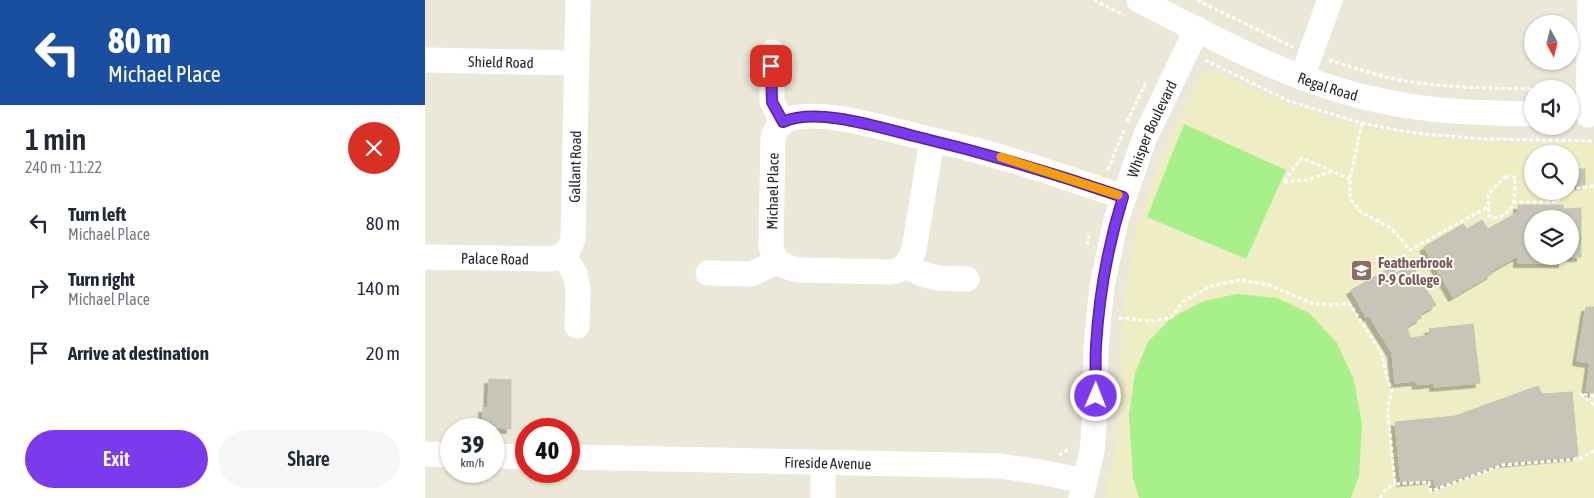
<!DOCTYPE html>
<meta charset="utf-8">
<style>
body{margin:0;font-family:"Asap Condensed",sans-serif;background:#f6f6f7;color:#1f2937;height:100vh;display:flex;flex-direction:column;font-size:19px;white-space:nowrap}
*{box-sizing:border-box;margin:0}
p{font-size:16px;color:#747a83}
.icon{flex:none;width:28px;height:28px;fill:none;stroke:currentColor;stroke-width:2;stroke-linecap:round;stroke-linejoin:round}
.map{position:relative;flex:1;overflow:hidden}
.sheet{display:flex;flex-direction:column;background:#fff;width:425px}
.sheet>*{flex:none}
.hud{background:#1a4fa0;color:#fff;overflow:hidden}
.needle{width:32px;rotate:173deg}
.tools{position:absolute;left:1099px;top:15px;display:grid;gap:10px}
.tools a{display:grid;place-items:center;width:55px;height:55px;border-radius:50%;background:#fff;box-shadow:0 1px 4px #0004;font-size:25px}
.speed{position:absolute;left:15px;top:418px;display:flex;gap:10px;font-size:25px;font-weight:700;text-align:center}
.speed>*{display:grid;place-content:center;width:65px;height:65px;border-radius:50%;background:#fff;box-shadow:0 1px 4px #0004;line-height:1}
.speed small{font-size:12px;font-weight:400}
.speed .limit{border:8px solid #d22;background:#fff;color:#111}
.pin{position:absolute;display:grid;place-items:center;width:42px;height:42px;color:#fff;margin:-21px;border-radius:10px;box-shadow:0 2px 8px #0006}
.me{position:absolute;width:55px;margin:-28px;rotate:1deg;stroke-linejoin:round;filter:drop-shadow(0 0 4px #0008)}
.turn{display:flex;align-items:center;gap:18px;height:105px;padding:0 25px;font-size:22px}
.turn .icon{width:65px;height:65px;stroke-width:2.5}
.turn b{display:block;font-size:35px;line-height:42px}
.round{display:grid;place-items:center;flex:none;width:52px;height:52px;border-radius:26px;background:#f6f6f7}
.summary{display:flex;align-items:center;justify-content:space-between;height:85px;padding:0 25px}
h1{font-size:30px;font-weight:600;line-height:38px}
.cta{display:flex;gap:10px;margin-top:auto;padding:10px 25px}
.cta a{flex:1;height:58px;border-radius:30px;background:#7c3aed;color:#fff;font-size:20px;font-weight:600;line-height:58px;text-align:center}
.cta a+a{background:#f6f6f7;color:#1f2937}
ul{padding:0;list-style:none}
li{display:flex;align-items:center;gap:15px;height:65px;padding:0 25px}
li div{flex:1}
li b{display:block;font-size:19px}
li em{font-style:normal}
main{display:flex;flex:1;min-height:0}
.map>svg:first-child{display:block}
.education{fill:#efedc4;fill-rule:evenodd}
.pitch{fill:#a8f089}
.building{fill:#c6c5b7;stroke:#c7c5b1;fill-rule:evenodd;filter:url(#shadow)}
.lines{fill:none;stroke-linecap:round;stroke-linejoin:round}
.path{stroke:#fff;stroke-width:3;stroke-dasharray:4 2.5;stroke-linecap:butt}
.minor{stroke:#fff;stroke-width:25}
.route-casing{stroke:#51269a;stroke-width:12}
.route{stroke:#7c3aed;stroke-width:9}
.slow{stroke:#f59e0b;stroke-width:9}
.labels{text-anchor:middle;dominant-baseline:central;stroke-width:4;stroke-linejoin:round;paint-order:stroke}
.street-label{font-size:15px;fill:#272727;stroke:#fff}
.education-label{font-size:15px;font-weight:bold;fill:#785e54;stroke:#fff;text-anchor:start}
</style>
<main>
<section class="sheet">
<div class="hud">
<div class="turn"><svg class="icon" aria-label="left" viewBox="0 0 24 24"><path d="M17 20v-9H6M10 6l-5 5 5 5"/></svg><div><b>80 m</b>Michael Place</div></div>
</div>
<div class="summary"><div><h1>1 min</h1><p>240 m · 11:22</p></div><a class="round" style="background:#d93025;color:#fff"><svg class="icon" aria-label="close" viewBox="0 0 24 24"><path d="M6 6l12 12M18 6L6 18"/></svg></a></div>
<ul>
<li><svg class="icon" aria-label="left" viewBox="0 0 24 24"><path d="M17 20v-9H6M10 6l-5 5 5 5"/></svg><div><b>Turn left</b><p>Michael Place</p></div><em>80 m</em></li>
<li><svg class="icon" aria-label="right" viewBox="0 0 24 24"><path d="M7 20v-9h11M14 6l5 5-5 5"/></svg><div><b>Turn right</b><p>Michael Place</p></div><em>140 m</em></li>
<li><svg class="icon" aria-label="arrive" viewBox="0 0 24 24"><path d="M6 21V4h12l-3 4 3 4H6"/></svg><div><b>Arrive at destination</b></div><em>20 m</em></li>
</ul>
<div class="cta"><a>Exit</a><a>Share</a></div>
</section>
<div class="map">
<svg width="1169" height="498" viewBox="0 0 1169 498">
<defs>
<filter id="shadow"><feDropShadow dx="-4.5" dy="4.5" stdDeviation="0" flood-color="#0004"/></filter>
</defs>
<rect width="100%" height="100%" fill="#ece8d7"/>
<!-- education -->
<path class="education" d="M788 70 827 89 868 106 921 123 950 129 986 136 1045 142 1169 144V498H681L693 440 698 313 702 285 712 232 733 168 750 128 778 74ZM1108 154H1145V191H1108ZM1108 219H1145V256H1108Z"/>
<!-- pitch -->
<g class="pitch">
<path d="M759 124 861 170 821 259 722 217Z"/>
<path d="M812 294 852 298 884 313 912 343 929 380 937 424 934 476 926 498H714L708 478 704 415 710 373 723 342 746 318 779 301Z"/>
</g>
<!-- building -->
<g class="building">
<rect x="1145" y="169" width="15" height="16"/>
<path d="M1093 205H1138V209L1156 208V257H1138V263H1093V256L1066 271 1067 274 1028 297 999 247 1038 224 1042 229 1057 220 1063 229 1093 212ZM1108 219H1145V256H1108Z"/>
<path d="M986 264 1011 305 995 314 996 318 981 327 986 338 1005 335 1004 329 1048 324 1055 383 1009 387V383L992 385 991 381 970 383 967 353 944 316 941 317 926 290 967 267 971 273Z"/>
<path d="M1161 307H1169V393L1161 391 1165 363 1152 361Z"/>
<path d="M64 379 86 380V429L71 428V427L61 426 62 424H58V408H63Z"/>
<path d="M1113 386 1117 394 1147 392 1153 456 1076 463 1011 487 1008 479 976 482 970 422 1030 416Z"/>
</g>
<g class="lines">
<!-- path -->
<g class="path">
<path d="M669 0 699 15"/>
<path d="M772 0 868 47"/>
<path d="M780 60 866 102 937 123 972 130 999 134 1059 139 1169 141"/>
<path d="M904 60C926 67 948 74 970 79 1015 88 1062 88 1108 89"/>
<path d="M702 122 721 82"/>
<path d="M937 123 925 179V198L936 212 966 228 985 250 1064 206"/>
<path d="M683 170 699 130"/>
<path d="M907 171 882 180 858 182 877 158 925 179"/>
<path d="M1080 177H1090C1089 193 1093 209 1076 216 1071 218 1069 218 1064 216L1063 194Z"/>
<path d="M1145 189 1169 186"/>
<path d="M1088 202H1133L1135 191"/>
<path d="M662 245 665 232"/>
<path d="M694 318 729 321 747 317 758 301 789 285 815 280 844 285 889 304 909 305 924 303 956 352 962 378 967 391 963 406V414L970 484 1004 482 1006 491 1078 465 1154 459 1169 451"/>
<path d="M1169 396 1156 394 1169 405"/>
<path d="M634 455 645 448"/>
<path d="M36 474H60"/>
<path d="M111 475 135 476"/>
<path d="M955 498 961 489 970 484"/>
</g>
<!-- minor -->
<g class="minor">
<path id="s1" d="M714 0C790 39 868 82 952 100 1004 112 1055 113 1108 114"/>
<path d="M347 52V102L358 122"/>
<path id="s2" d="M0 60 152 63"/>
<path d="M877 77 905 0"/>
<path d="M1163 115 1165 0"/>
<path id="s3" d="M507 140 489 250C485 262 478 271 465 272L376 270C360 268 348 263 346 245L348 138C351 128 357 120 368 118 402 111 446 125 480 133 503 139 526 144 550 150 600 163 649 180 698 197"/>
<path d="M138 255 150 274 153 289 152 326"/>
<path id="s4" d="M0 257 125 259C138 257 145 251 148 238L153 0"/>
<path d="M481 266C503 279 516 279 542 279"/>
<path d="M283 273 326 274 352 262"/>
<path d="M0 454 26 455"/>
<path d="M69 456 101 457"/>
<path id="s5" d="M144 457 575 466 615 472 660 481"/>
<path d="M398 498V463"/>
<path id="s6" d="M656 498 667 451 670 413 671 348 677 286 691 220 720 137 772 29"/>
</g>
</g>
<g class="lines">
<defs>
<path id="route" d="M346 66 347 102 358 122C392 107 453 127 489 136 560 153 629 173 698 197 683 245 674 295 671 346 670 363 671 380 671 396"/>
</defs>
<!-- route casing -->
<use href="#route" class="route-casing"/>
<!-- route -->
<use href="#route" class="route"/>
<!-- slow -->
<path class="slow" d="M576 157 693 195"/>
</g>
<!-- icons -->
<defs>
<symbol id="school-square" viewBox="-11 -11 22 22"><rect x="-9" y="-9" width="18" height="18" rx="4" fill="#8d6e63" stroke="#fff"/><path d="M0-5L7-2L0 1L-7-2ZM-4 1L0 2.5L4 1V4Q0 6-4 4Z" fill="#fff"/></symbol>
</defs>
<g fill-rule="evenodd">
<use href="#school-square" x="924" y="258" width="25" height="25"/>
</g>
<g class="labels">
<!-- street labels -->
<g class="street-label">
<text stroke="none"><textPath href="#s2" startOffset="76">Shield Road</textPath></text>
<text stroke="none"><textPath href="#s1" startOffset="208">Regal Road</textPath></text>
<text stroke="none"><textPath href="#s6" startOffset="379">Whisper Boulevard</textPath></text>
<text stroke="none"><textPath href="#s4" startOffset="230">Gallant Road</textPath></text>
<text stroke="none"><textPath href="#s3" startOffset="332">Michael Place</textPath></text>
<text stroke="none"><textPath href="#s4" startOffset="70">Palace Road</textPath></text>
<text stroke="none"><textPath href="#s5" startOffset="259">Fireside Avenue</textPath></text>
</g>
<!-- education labels -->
<g class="education-label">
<text x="953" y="262">Featherbrook<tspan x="953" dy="17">P-9 College</tspan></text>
</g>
</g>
</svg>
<div class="tools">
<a><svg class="needle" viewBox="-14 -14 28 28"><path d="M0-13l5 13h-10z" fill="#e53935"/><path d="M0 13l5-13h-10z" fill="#747a83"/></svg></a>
<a><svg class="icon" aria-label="sound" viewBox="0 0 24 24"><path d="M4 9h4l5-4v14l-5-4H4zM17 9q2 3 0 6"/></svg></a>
<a><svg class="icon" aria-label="search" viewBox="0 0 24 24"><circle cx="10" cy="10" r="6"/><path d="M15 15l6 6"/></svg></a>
<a><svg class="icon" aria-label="layers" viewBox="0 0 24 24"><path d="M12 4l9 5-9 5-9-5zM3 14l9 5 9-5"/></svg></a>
</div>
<div class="speed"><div>39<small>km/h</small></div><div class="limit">40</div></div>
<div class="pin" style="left:346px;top:66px;background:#d93025"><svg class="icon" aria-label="arrive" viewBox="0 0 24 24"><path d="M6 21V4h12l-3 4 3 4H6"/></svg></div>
<svg class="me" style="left:671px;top:396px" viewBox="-20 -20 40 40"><circle r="17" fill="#7c3aed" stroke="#fff" stroke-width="3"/><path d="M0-11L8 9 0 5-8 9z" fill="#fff"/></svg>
</div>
</main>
